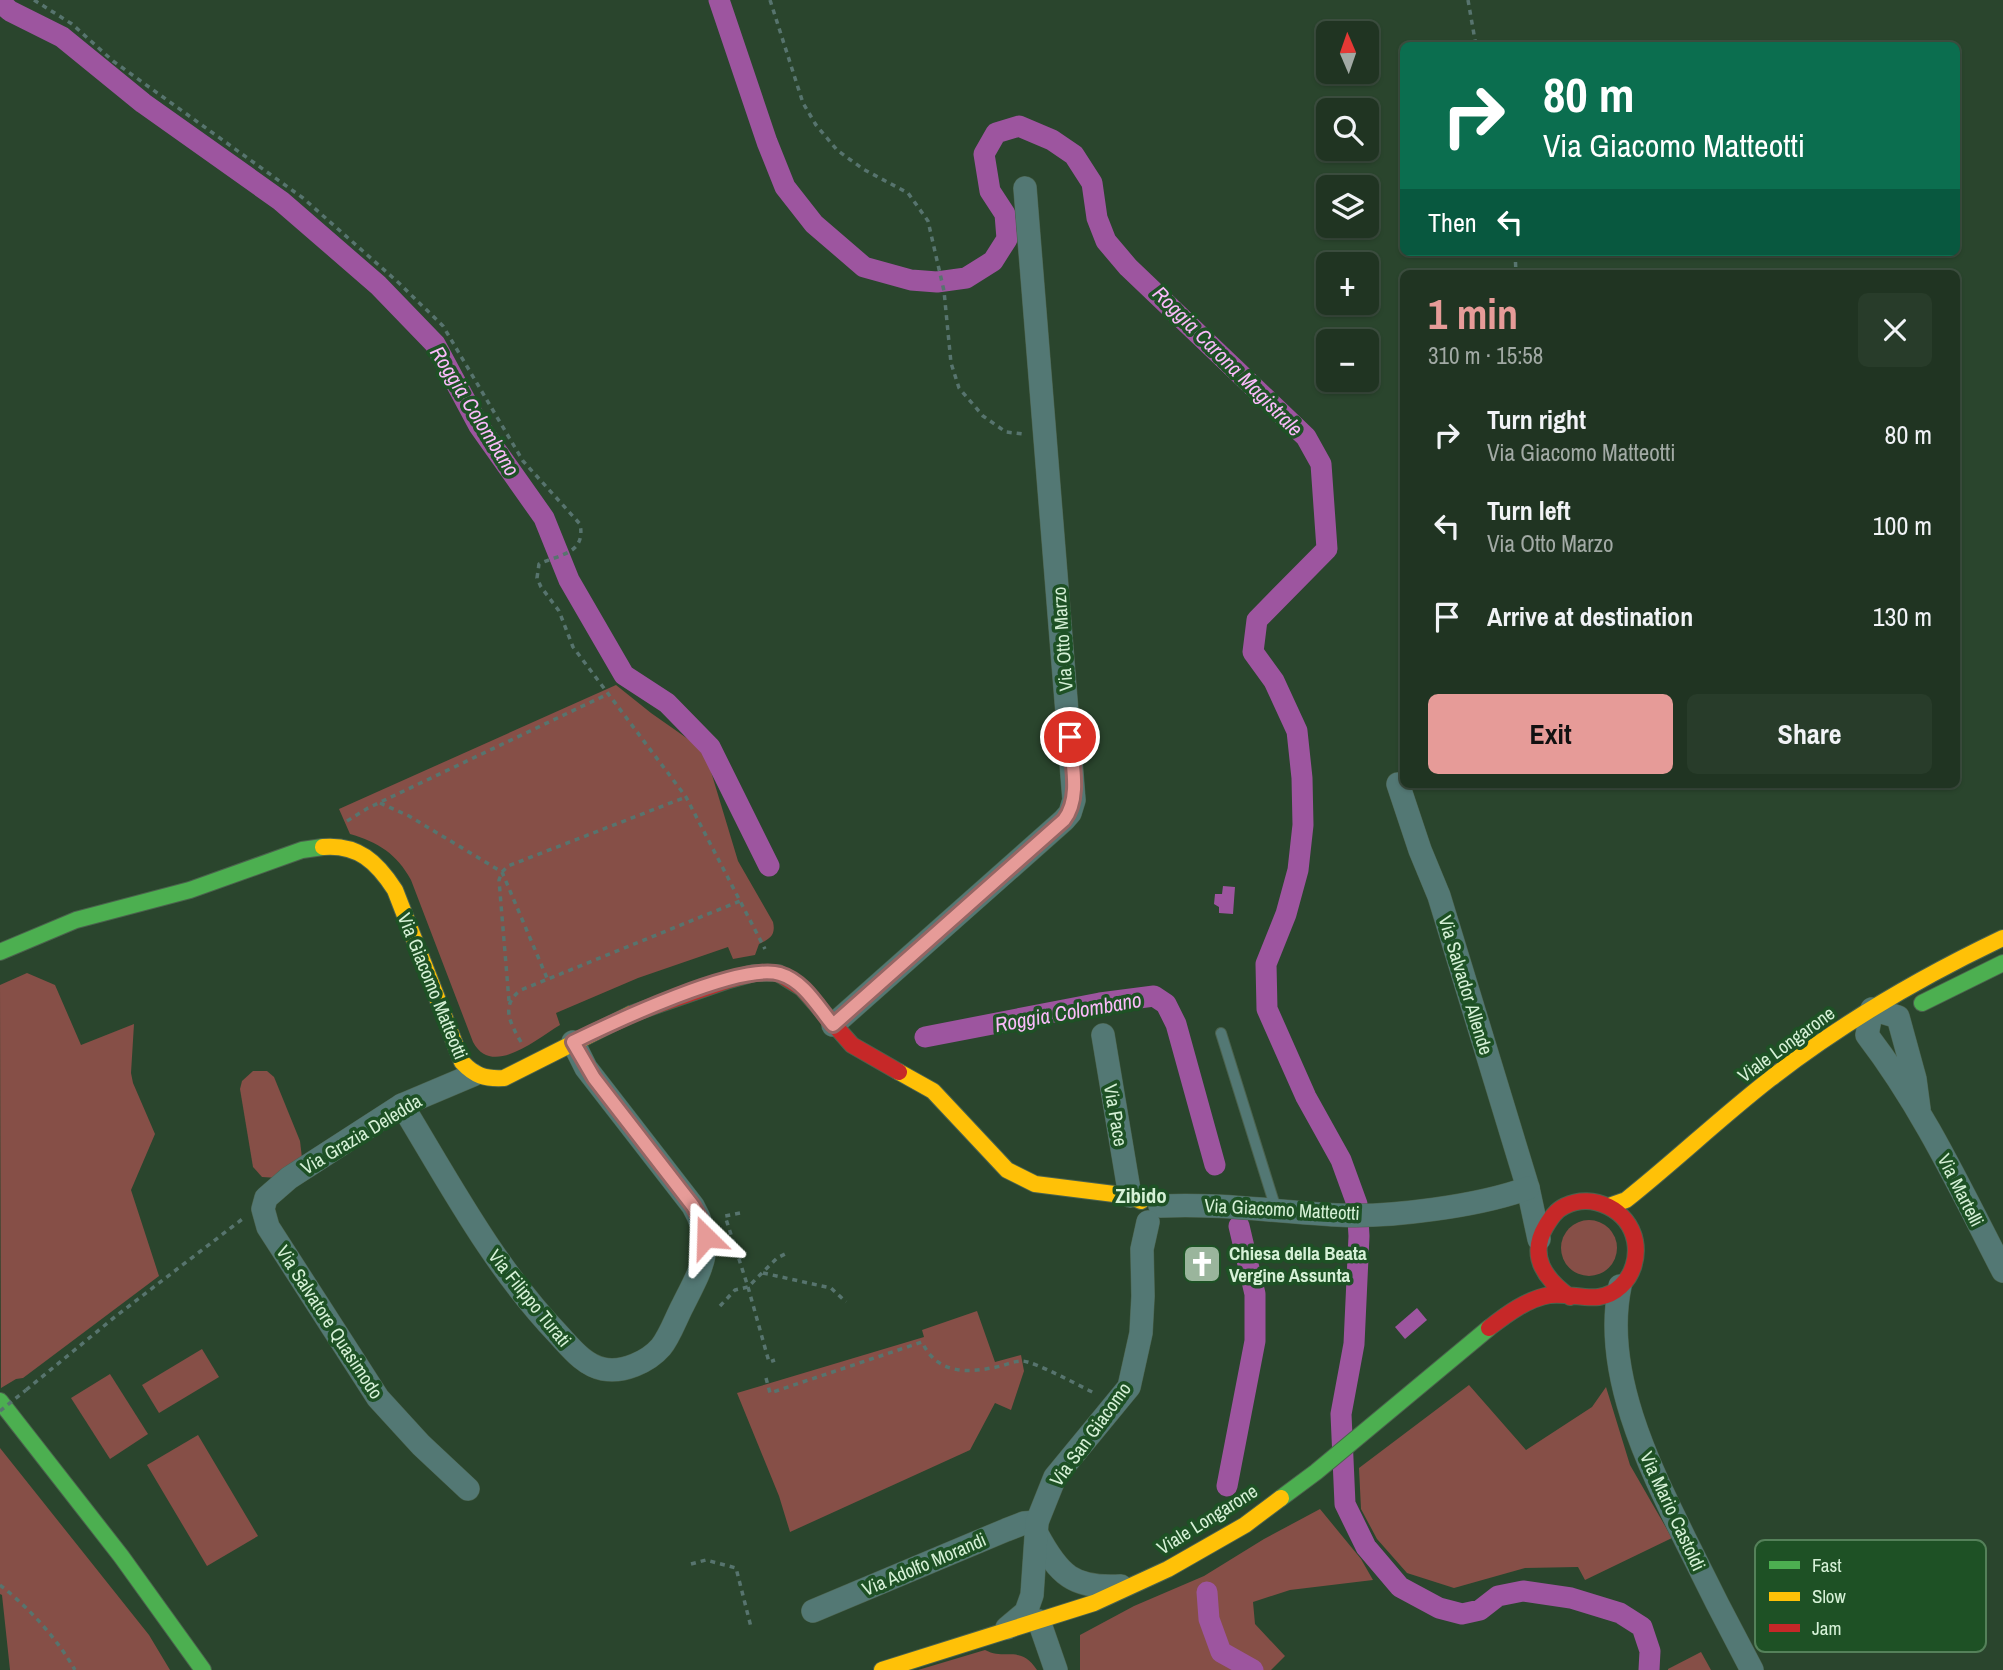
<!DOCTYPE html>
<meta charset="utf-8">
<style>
body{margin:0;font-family:"Archivo Narrow",sans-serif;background:#283c2a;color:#f1f3f6;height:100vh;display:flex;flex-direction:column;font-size:26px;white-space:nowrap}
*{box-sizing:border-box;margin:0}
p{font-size:23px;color:#a2aaa5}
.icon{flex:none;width:38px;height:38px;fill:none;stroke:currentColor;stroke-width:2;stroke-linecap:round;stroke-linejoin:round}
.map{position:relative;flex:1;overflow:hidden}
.panel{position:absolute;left:1400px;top:270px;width:560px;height:518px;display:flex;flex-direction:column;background:#203422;border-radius:10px;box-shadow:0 2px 5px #0004,0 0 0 2px #3d4f40}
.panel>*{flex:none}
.guide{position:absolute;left:1400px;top:42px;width:560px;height:214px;border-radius:10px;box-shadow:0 2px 5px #0004,0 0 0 2px #3d4f40;background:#0b6e4f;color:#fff;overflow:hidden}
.needle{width:46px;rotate:358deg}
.fabs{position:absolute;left:1316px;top:21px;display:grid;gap:14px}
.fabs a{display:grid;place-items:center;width:63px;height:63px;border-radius:10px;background:#203422;box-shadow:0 2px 5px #0004,0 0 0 2px #3d4f40;font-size:35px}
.pin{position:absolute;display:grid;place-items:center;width:60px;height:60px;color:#fff;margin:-30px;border:4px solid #fff;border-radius:50%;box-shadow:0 2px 7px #0007}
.me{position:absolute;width:77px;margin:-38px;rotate:338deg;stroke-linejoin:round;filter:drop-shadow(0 0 5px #0008)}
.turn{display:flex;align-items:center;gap:24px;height:147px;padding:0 28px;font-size:32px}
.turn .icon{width:91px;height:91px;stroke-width:2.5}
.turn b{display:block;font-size:49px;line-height:60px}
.then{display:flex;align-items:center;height:66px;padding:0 28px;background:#0003;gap:14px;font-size:26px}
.round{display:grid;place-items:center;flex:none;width:74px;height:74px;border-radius:10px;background:#283c2a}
.headline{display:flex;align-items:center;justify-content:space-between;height:119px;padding:0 28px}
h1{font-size:42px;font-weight:700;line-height:52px;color:#e69b98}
.primary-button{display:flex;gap:14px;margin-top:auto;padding:14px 28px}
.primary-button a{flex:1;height:80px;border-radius:10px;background:#e69b98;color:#111;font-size:28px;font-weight:700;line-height:80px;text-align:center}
.primary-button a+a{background:#283c2a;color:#f1f3f6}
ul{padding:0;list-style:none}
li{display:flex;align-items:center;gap:21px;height:91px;padding:0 28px}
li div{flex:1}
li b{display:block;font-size:26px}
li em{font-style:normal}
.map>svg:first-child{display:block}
.green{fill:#864f47}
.water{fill:#9d559f}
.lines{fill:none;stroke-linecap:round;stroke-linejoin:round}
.canal{stroke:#9d559f;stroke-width:21}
.lane-casing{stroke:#4b624d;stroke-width:12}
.street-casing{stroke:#4b624d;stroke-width:24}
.fast-casing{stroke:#4b624d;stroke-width:18}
.slow-casing{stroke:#4b624d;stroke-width:18}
.jam-casing{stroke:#4b624d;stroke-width:18}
.path{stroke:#57746e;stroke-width:3.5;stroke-dasharray:5 5;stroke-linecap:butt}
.lane{stroke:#537874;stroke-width:10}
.street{stroke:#537874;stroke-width:23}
.fast{stroke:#4caf50;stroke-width:16}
.slow{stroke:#ffc107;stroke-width:16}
.jam{stroke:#c62828;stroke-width:16}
.path-bridge{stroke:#57746e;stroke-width:3.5;stroke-dasharray:5 5;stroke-linecap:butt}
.route-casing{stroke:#966563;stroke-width:18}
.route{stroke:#e69b98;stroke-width:12}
.labels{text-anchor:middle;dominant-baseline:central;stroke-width:7;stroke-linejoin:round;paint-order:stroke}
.street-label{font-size:19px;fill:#d6f1d7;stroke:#1e5125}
.poi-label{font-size:19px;font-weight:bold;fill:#d6f1d7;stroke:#1e5125;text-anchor:start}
.water-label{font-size:21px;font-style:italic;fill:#fabbfa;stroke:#1e5125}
.neighbourhood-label{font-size:21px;font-weight:bold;fill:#d6f1d7;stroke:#1e5125}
.key{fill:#1e5125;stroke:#55815a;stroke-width:2}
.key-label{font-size:19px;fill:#d6f1d7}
</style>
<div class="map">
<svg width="2003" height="1670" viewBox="0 0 2003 1670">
<rect width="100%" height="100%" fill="#2a452d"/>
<!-- green -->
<g class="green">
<path d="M616 685 651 713 698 746 709 765 738 861 773 922C776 935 770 939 759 944L755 955 733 959 728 947 638 978 556 1013 560 1025C536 1039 492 1078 473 1042L411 880C397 854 378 842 350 834L339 809Z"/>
<path d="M27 973 55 985 81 1045 134 1024 131 1073 133 1083 155 1134 131 1190 159 1276 23 1378 16 1379 1 1388 0 985Z"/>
<path d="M253 1071H267L274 1077 300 1141 302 1158 278 1178 262 1177 253 1167 240 1089 242 1081Z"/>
<circle cx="1589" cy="1248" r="28"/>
<path d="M977 1311 995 1362 1021 1355 1024 1371 1011 1410 995 1403 970 1450 790 1532 779 1496 737 1393 924 1337 922 1330Z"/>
<path d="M202 1349 219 1377 159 1413 142 1385Z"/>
<path d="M110 1374 148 1434 110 1459 71 1398Z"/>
<path d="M1469 1385 1526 1450 1592 1407 1606 1387 1630 1465 1672 1538 1585 1580 1578 1567 1525 1568 1454 1588 1407 1573 1377 1539 1361 1509 1359 1468Z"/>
<path d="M198 1435 258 1536 207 1566 147 1465Z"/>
<path d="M0 1448 149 1635 170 1670H10L2 1595 0 1594Z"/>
<path d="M1320 1509 1361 1559 1373 1580 1290 1590 1253 1602 1255 1624 1285 1656 1271 1670H1080V1635L1134 1606 1204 1576 1264 1539Z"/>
<path d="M985 1650C1006 1661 1020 1644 1037 1670H918Z"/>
<path d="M1701 1652 1711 1670H1668V1669Z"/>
</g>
<!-- water -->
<g class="water">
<path d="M1223 886 1235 887 1233 914 1219 913V907L1214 904 1215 894H1222Z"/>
<path d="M1417 1308 1427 1320 1405 1339 1395 1327Z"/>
</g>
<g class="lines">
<!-- canal -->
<g class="canal">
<path d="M719 0 767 142 785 187 814 224 864 267 911 280 937 282 966 278 993 261 1007 239 1005 214 990 191 984 154 996 133 1019 126 1052 140 1074 155 1092 183 1097 218 1106 241 1128 267 1306 437 1321 464 1327 549 1257 620 1253 652 1274 681 1297 731 1302 778 1303 825 1298 870 1286 914 1266 964 1267 1009 1306 1097 1341 1160 1357 1204 1359 1236 1354 1344 1341 1414 1345 1504 1366 1547 1400 1587 1439 1608 1462 1614 1480 1610 1498 1596 1523 1591 1571 1598 1620 1613 1642 1627 1650 1651 1649 1670"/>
<path d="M0 2 10 11 62 37 143 103 281 201 378 285 435 344 479 426 544 518 569 580 624 675 667 703 710 747 769 866"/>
<path d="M925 1037 1100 1003 1154 996 1166 1004 1176 1024 1215 1165"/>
<path d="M1227 1486 1255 1341V1294L1239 1226"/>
<path d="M1207 1592 1209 1619 1221 1652 1253 1670"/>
</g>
<defs>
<path id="lane" d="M1221 1033 1276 1209"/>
<g id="street">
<path d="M1398 784 1420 850 1439 896 1528 1188 1539 1239"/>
<path d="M833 1025 1064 820 1070 813 1074 800 1025 188"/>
<path d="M1103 1035 1130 1196"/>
<path d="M402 1105C450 1184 494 1267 558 1334 571 1348 584 1365 603 1369 623 1373 648 1362 661 1347 670 1336 676 1318 683 1305 702 1267 716 1246 693 1206L586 1068 573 1042"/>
<path d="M1919 1109 1915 1079 1898 1017 1872 1009 1867 1035C1923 1108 1961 1190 2003 1271"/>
<path d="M1160 1206C1221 1203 1277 1212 1337 1215 1389 1218 1479 1206 1528 1188"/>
<path d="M1620 1286C1602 1372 1649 1466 1686 1541 1707 1584 1729 1627 1752 1670"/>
<path d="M468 1489 421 1445 378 1398 268 1227 263 1209 266 1198 289 1178 402 1105 473 1075"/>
<path d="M1037 1534C1059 1575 1073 1589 1121 1586"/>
<path d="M813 1611 1006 1530 1024 1523 1037 1522"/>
<path d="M1039 1621 1056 1670"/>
<path d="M1007 1628 1026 1612 1032 1595 1037 1522 1055 1477 1129 1387 1141 1333 1143 1296 1142 1249 1148 1222"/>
</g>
<g id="fast">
<path d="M0 952 76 920 190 890 302 850 323 847"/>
<path d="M1922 1003 2003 963"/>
<path d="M0 1401 121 1556 203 1670"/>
<path d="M1281 1498 1316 1472 1489 1328"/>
</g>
<g id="slow">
<path d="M323 847C358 844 377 862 395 890L462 1062C475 1076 485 1079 504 1078L631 1014"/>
<path d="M899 1072 933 1091 1007 1170 1035 1184 1130 1196 1141 1201"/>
<path d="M1609 1206 1626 1200C1675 1161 1720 1118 1770 1079 1842 1023 1921 977 2003 938"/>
<path d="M882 1670 1094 1603 1168 1569 1245 1525 1281 1498"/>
</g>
<g id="jam">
<path d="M631 1014 729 980 754 973H778L802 988 852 1045 899 1072"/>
<path d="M1489 1328C1507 1314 1527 1299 1550 1295 1576 1292 1599 1307 1621 1286 1633 1275 1638 1257 1635 1241 1629 1210 1593 1192 1565 1206 1556 1210 1551 1218 1546 1226 1528 1256 1545 1279 1570 1297"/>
</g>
</defs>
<!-- lane casing -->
<use href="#lane" class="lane-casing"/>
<!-- street casing -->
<use href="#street" class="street-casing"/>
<!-- fast casing -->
<use href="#fast" class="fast-casing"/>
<!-- slow casing -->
<use href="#slow" class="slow-casing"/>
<!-- jam casing -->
<use href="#jam" class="jam-casing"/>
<!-- path -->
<g class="path">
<path d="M34 0 72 24 113 61 303 198 400 284 443 326 523 461 580 524C586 554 560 554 539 564L537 578 541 587 559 611 573 647 686 797 765 949"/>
<path d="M770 0 803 103 816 125 837 150 863 169 908 193 928 221 944 291 951 363 959 388 983 416 1006 432 1023 434"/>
<path d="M1468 0 1476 46"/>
<path d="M1515 252 1516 273"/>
<path d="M380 803 409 816 502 872 547 978"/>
<path d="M347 821 368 808 608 694"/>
<path d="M509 1001 499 880 502 872 508 866 686 797"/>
<path d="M521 1042C510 1023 500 1005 521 990L740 901"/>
<path d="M740 1213 725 1216 748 1287 769 1362 775 1360"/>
<path d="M763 1273 831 1288 846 1302"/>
<path d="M720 1306 735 1290 748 1287 777 1258 787 1253"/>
<path d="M766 1378 770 1393 922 1342C938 1376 970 1373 1001 1366 1008 1364 1015 1361 1022 1361 1034 1361 1082 1387 1096 1394"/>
<path d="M26 1390 116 1316 245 1217"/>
<path d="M691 1564 706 1560 736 1568 751 1627"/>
<path d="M0 1585C29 1608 56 1637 75 1670"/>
</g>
<!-- lane -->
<use href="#lane" class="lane"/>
<!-- street -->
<use href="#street" class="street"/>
<!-- fast -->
<use href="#fast" class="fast"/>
<!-- slow -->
<use href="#slow" class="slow"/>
<!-- jam -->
<use href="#jam" class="jam"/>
<!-- path-bridge -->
<path class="path-bridge" d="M0 1411 26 1390"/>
</g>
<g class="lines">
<defs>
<path id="route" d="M706 1237 702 1222 693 1206 594 1078 573 1042C612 1023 740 962 780 974 804 981 818 1007 833 1025L1064 820C1081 798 1072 764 1070 737"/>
</defs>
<!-- route casing -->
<use href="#route" class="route-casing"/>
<!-- route -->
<use href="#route" class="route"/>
</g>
<!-- icons -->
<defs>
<symbol id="church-square" viewBox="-11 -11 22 22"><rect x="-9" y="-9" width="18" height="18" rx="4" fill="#9ab59c" stroke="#1e5125"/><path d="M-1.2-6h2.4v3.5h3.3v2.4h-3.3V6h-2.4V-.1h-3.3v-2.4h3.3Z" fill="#fff"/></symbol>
</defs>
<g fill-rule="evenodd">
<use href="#church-square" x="1180" y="1242" width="44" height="44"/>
</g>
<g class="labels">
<!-- street labels -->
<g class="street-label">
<text transform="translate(1062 639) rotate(-94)">Via Otto Marzo</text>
<text transform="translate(1466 985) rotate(73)">Via Salvador Allende</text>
<text transform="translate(433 986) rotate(68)">Via Giacomo Matteotti</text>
<text transform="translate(1786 1044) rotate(-36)">Viale Longarone</text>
<text transform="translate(1116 1115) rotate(80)">Via Pace</text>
<text transform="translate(361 1134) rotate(-31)">Via Grazia Deledda</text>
<text transform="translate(1961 1190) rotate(63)">Via Martelli</text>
<text transform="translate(1282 1209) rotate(3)">Via Giacomo Matteotti</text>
<text transform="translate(530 1298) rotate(51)">Via Filippo Turati</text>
<text transform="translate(330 1322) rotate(57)">Via Salvatore Quasimodo</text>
<text transform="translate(1090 1434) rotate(-54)">Via San Giacomo</text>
<text transform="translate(1673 1511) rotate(65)">Via Mario Castoldi</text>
<text transform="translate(1207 1519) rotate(-32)">Viale Longarone</text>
<text transform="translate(924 1564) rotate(-23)">Via Adolfo Morandi</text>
</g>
<!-- poi labels -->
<g class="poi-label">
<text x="1229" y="1253">Chiesa della Beata<tspan x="1229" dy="22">Vergine Assunta</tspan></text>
</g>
<!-- water labels -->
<g class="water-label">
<text transform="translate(1228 361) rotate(45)">Roggia Carona Magistrale</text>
<text transform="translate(475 411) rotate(58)">Roggia Colombano</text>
<text transform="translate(1068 1012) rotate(-10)">Roggia Colombano</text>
</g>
<!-- neighbourhood labels -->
<g class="neighbourhood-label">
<text x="1141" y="1195">Zibido</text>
</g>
</g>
<!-- legend -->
<rect x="1755" y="1540" width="231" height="112" rx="10" class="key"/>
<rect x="1769" y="1561" width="31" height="8" fill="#4caf50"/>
<rect x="1769" y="1592" width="31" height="9" fill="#ffc107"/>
<rect x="1769" y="1624" width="31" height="8" fill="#c62828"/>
<g class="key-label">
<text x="1812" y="1572">Fast</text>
<text x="1812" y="1603">Slow</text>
<text x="1812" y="1635">Jam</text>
</g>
</svg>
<div class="fabs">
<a><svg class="needle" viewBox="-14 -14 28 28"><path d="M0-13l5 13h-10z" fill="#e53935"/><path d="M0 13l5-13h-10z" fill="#a2aaa5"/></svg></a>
<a><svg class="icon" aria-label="search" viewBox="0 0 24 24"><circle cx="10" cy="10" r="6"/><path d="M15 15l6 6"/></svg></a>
<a><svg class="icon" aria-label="layers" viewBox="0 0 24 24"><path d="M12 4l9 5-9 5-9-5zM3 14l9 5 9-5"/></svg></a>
<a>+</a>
<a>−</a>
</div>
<div class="pin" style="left:1070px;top:737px;background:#d93025"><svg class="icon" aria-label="arrive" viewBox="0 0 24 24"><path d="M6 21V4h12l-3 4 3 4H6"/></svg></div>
<svg class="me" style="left:706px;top:1237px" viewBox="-20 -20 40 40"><path d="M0-17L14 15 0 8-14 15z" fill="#e69b98" stroke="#fff" stroke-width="4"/></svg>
<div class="guide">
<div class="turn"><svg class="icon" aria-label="right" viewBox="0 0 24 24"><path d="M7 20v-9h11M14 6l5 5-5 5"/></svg><div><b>80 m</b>Via Giacomo Matteotti</div></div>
<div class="then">Then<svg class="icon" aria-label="left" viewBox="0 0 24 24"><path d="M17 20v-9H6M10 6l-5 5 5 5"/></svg></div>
</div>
<section class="panel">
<div class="headline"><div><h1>1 min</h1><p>310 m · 15:58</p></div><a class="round"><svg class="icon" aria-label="close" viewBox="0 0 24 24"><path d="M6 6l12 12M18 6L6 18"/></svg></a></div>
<ul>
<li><svg class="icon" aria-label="right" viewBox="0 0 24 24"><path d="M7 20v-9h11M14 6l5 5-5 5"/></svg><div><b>Turn right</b><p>Via Giacomo Matteotti</p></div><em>80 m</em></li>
<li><svg class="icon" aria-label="left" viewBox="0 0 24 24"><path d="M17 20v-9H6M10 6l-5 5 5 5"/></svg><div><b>Turn left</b><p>Via Otto Marzo</p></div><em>100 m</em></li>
<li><svg class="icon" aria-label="arrive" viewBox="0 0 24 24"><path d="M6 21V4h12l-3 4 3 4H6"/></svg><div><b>Arrive at destination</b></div><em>130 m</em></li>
</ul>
<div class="primary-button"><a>Exit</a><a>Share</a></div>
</section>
</div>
